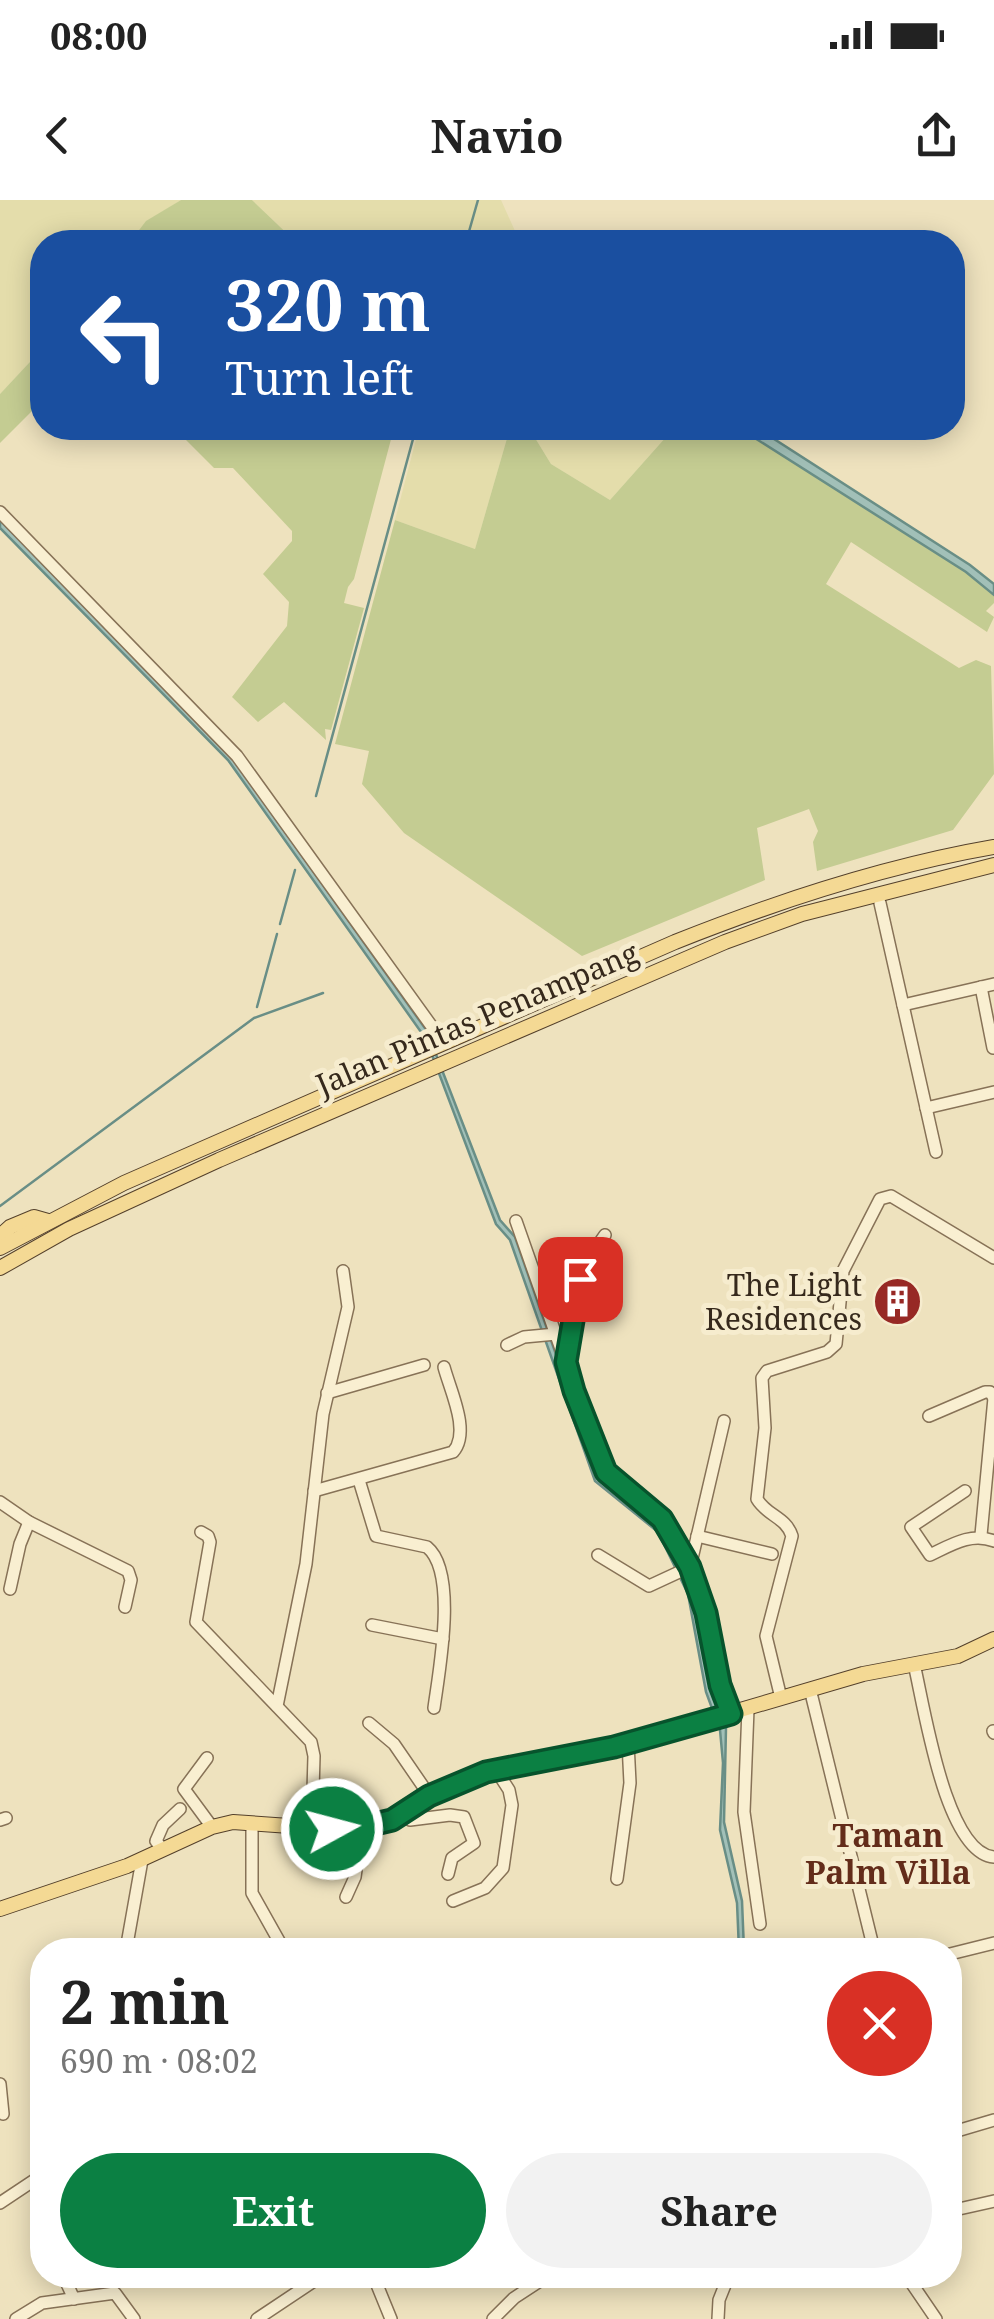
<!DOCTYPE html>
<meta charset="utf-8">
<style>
body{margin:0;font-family:"Noto Serif",serif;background:#f2f2f2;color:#222;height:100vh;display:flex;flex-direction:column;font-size:38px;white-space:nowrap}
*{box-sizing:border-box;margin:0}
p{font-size:32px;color:#767676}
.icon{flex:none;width:55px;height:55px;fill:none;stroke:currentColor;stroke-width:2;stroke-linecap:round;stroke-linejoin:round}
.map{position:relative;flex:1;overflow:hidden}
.sheet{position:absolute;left:30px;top:1738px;width:932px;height:350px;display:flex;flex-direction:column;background:#fff;border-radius:40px;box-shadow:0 5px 25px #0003}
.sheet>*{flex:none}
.guide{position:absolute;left:30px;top:30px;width:935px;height:210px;border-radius:40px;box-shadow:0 5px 25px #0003;background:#1a4fa0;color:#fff;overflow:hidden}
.pin{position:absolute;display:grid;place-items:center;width:85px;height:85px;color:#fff;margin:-42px;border-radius:20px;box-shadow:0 5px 15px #0006}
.me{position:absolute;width:110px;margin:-55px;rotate:83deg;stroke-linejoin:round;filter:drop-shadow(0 0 8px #0008)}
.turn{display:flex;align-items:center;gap:35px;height:210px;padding:0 30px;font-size:45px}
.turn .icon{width:130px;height:130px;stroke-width:2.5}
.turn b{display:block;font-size:70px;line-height:85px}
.round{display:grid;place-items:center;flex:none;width:105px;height:105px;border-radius:52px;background:#f2f2f2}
.headline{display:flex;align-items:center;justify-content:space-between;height:170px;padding:0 30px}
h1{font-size:60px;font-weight:700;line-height:75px}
.primary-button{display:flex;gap:20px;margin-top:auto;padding:20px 30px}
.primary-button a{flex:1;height:115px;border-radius:60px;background:#0b8043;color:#fff;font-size:40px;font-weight:700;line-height:115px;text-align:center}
.primary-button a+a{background:#f2f2f2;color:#222}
.status{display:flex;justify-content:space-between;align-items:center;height:70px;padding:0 50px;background:#fff;direction:ltr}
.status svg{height:28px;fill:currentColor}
header{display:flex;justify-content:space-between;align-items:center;height:130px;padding:0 30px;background:#fff;font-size:45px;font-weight:700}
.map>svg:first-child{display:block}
.farmland{fill:#e4ddab}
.green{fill:#c4cc92}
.water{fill:#a2c0b8;stroke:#698e86;stroke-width:2.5}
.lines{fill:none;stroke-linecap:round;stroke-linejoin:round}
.stream{stroke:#698e86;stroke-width:2.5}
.minor-casing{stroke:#877257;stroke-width:14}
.major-casing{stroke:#54402b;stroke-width:16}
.minor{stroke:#f9efd1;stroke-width:11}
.major{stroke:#f4d994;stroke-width:14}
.route-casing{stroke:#07532c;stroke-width:25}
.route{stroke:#0b8043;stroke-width:18}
.labels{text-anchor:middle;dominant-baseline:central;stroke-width:10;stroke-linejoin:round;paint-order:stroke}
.street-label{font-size:30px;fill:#36291c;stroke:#f6ecce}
.poi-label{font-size:30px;fill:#36291c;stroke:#f6ecce;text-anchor:end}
.neighbourhood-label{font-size:32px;font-weight:bold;fill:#632c1a;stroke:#f6ecce}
</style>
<div class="status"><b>08:00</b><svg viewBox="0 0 49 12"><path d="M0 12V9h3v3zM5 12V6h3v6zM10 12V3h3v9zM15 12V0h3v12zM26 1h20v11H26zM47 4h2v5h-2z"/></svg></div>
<header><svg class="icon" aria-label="back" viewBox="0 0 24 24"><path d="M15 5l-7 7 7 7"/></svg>Navio<svg class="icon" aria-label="share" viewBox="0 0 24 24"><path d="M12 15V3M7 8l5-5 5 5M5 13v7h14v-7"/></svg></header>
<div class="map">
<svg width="994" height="2119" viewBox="0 0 994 2119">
<rect width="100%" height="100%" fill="#eee2be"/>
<!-- farmland -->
<g class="farmland">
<path d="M0 0H181L146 22 130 42H42V149L0 194Z"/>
<path d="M252 0H501L520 42H296Z"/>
<path d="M419 228H510L475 349 395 320Z"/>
<path d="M529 228H674L610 300 551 264Z"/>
</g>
<!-- green -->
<g class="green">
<path d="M181 0H252L296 42H130L146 21Z"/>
<path d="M42 149V201L0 243V194Z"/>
<path d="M174 228H394L354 379 348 387 344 403 364 408 331 530 325 529 326 540 284 502 258 522 232 497 287 426 289 402 263 374 292 341V331L233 268H214Z"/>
<path d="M510 228H529L551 264 610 300 674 228H739L966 372 994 395V403L986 411 994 417 987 432 851 342 826 384 959 468 976 460 991 466 994 574 953 630 817 671 813 642 818 631 809 609 757 628 765 680 582 756 404 633 362 584 369 551 335 544 395 320 475 349Z"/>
</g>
<!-- water -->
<g class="water">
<path d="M739 228H757L970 365 994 384V395L966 372Z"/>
<path d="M0 320 233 559 427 831 500 1020 515 1037 599 1278 661 1327 694 1392 711 1491 726 1528 724 1622 742 1701 744 1750H739L737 1703 720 1630 723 1563 720 1530 706 1492 688 1394 658 1332 595 1281 510 1040 496 1024 426 839 228 560 0 328Z"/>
</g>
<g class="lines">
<!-- stream -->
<g class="stream">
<path d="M466 42 478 0"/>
<path d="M316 596 416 228"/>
<path d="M280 724 295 670"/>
<path d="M257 807 277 734"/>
<path d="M0 1006 254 818 323 793"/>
</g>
<defs>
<g id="minor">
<path d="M0 312 237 556 443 842"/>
<path d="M880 703 936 952"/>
<path d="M981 787 993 848"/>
<path d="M903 805 994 784"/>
<path d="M926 908 994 892"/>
<path d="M516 1021 602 1266 662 1319 690 1367 701 1395 721 1485 731 1514"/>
<path d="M507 1145 524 1137 556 1134"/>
<path d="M567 1158 577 1112 582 1068 605 1035"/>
<path d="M327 1193 424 1165"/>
<path d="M929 1216 985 1192H990L994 1198"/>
<path d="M359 1280 376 1336 427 1347C458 1372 439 1471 434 1508"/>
<path d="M314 1291 453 1252C471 1232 450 1190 444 1167"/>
<path d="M965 1291 911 1327 930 1355C951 1345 971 1332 994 1341"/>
<path d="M0 1302 29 1322 128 1371 131 1380 125 1407"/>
<path d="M201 1332 208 1336 210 1342 196 1422 311 1542 314 1556 312 1627"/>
<path d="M981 1335 994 1198"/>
<path d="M697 1336 772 1354"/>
<path d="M598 1355 649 1386 690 1367 724 1221"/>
<path d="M10 1389 20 1344 29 1322"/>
<path d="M372 1425 443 1439"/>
<path d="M914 1464C924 1505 945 1653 994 1657"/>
<path d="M810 1489 874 1750"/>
<path d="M781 1498 766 1436 792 1336C786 1317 767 1316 757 1299L765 1228 762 1178 767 1171 827 1152 836 1144 843 1071 880 999 891 996 994 1058"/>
<path d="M277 1506 306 1364 323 1214 348 1107 343 1071"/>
<path d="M748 1509 744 1612 760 1724"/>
<path d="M369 1523 394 1544 429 1595"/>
<path d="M993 1531 994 1533"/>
<path d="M207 1558 184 1589 212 1627"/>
<path d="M401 1614 410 1620 450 1615 464 1617 474 1643 452 1658 448 1674"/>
<path d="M0 1620 6 1618"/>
<path d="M252 1624V1693L284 1750"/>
<path d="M163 1650 156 1641 163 1625 180 1609"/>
<path d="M617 1679 630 1583 628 1543"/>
<path d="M346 1697 355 1677 362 1627"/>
<path d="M453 1701 485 1688 503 1668 512 1605 509 1590 496 1570"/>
<path d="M126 1750 142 1660"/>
<path d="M950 1754 994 1743"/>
<path d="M0 1884 3 1914"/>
<path d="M950 1933 994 1920"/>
<path d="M0 2003 42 1975"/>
<path d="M950 2011 994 2001"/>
<path d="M42 2037V2038"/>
<path d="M63 2075 74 2099"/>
<path d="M373 2075 391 2119"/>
<path d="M906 2075 936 2119"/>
<path d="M16 2119 42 2103 115 2093 134 2119"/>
<path d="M257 2119 323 2075"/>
<path d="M493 2119 514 2098 549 2075"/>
<path d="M718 2119 719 2100 729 2075"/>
</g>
<g id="major">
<path d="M0 1036 10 1027 34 1017 48 1021"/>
<path d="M0 1048 124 983 675 742C778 701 884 666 994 647"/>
<path d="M0 1068 69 1029 219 960 725 742 802 714 994 665"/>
<path d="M0 1709 127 1666 212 1627 233 1622 332 1629 377 1624 392 1620 429 1595 461 1579 486 1572 614 1547 863 1474 958 1456 994 1439"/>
</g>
</defs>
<!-- minor casing -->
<use href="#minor" class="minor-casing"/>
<!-- major casing -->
<use href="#major" class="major-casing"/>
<!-- minor -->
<use href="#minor" class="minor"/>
<!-- major -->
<use href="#major" class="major"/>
</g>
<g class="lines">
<defs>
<path id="route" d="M332 1629 362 1627 392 1620 429 1596 486 1572 614 1547 731 1514 720 1485 706 1413 690 1367 662 1319 606 1272 574 1191 566 1162 580 1079"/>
</defs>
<!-- route casing -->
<use href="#route" class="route-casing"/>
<!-- route -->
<use href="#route" class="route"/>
</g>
<!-- icons -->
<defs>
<symbol id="building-disc" viewBox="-11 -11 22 22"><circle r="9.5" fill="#972925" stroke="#f6ecce"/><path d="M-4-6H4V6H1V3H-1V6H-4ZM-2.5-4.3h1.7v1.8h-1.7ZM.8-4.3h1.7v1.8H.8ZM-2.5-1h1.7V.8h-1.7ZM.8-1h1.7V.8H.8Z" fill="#fff"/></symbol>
</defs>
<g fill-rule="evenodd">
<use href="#building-disc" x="870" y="1074" width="55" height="55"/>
</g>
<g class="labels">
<!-- street labels -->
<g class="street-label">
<text transform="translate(477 818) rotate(-23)">Jalan Pintas Penampang</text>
</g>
<!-- poi labels -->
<g class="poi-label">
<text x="862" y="1084">The Light<tspan x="862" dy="34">Residences</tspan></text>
</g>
<!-- neighbourhood labels -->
<g class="neighbourhood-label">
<text x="888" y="1634">Taman<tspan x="888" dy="37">Palm Villa</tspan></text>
</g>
</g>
</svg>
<div class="pin" style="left:580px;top:1079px;background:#d93025"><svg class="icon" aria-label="arrive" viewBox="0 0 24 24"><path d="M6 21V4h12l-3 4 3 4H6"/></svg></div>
<svg class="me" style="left:332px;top:1629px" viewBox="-20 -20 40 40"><circle r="17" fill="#0b8043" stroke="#fff" stroke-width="3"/><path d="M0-11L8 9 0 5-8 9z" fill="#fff"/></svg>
<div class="guide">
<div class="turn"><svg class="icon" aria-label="left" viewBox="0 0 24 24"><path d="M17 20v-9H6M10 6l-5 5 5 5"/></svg><div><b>320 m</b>Turn left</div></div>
</div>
<section class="sheet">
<div class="headline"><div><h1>2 min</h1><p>690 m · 08:02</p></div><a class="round" style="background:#d93025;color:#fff"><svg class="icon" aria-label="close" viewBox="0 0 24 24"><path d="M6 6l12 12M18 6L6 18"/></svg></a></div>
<div class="primary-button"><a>Exit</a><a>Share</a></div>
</section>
</div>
